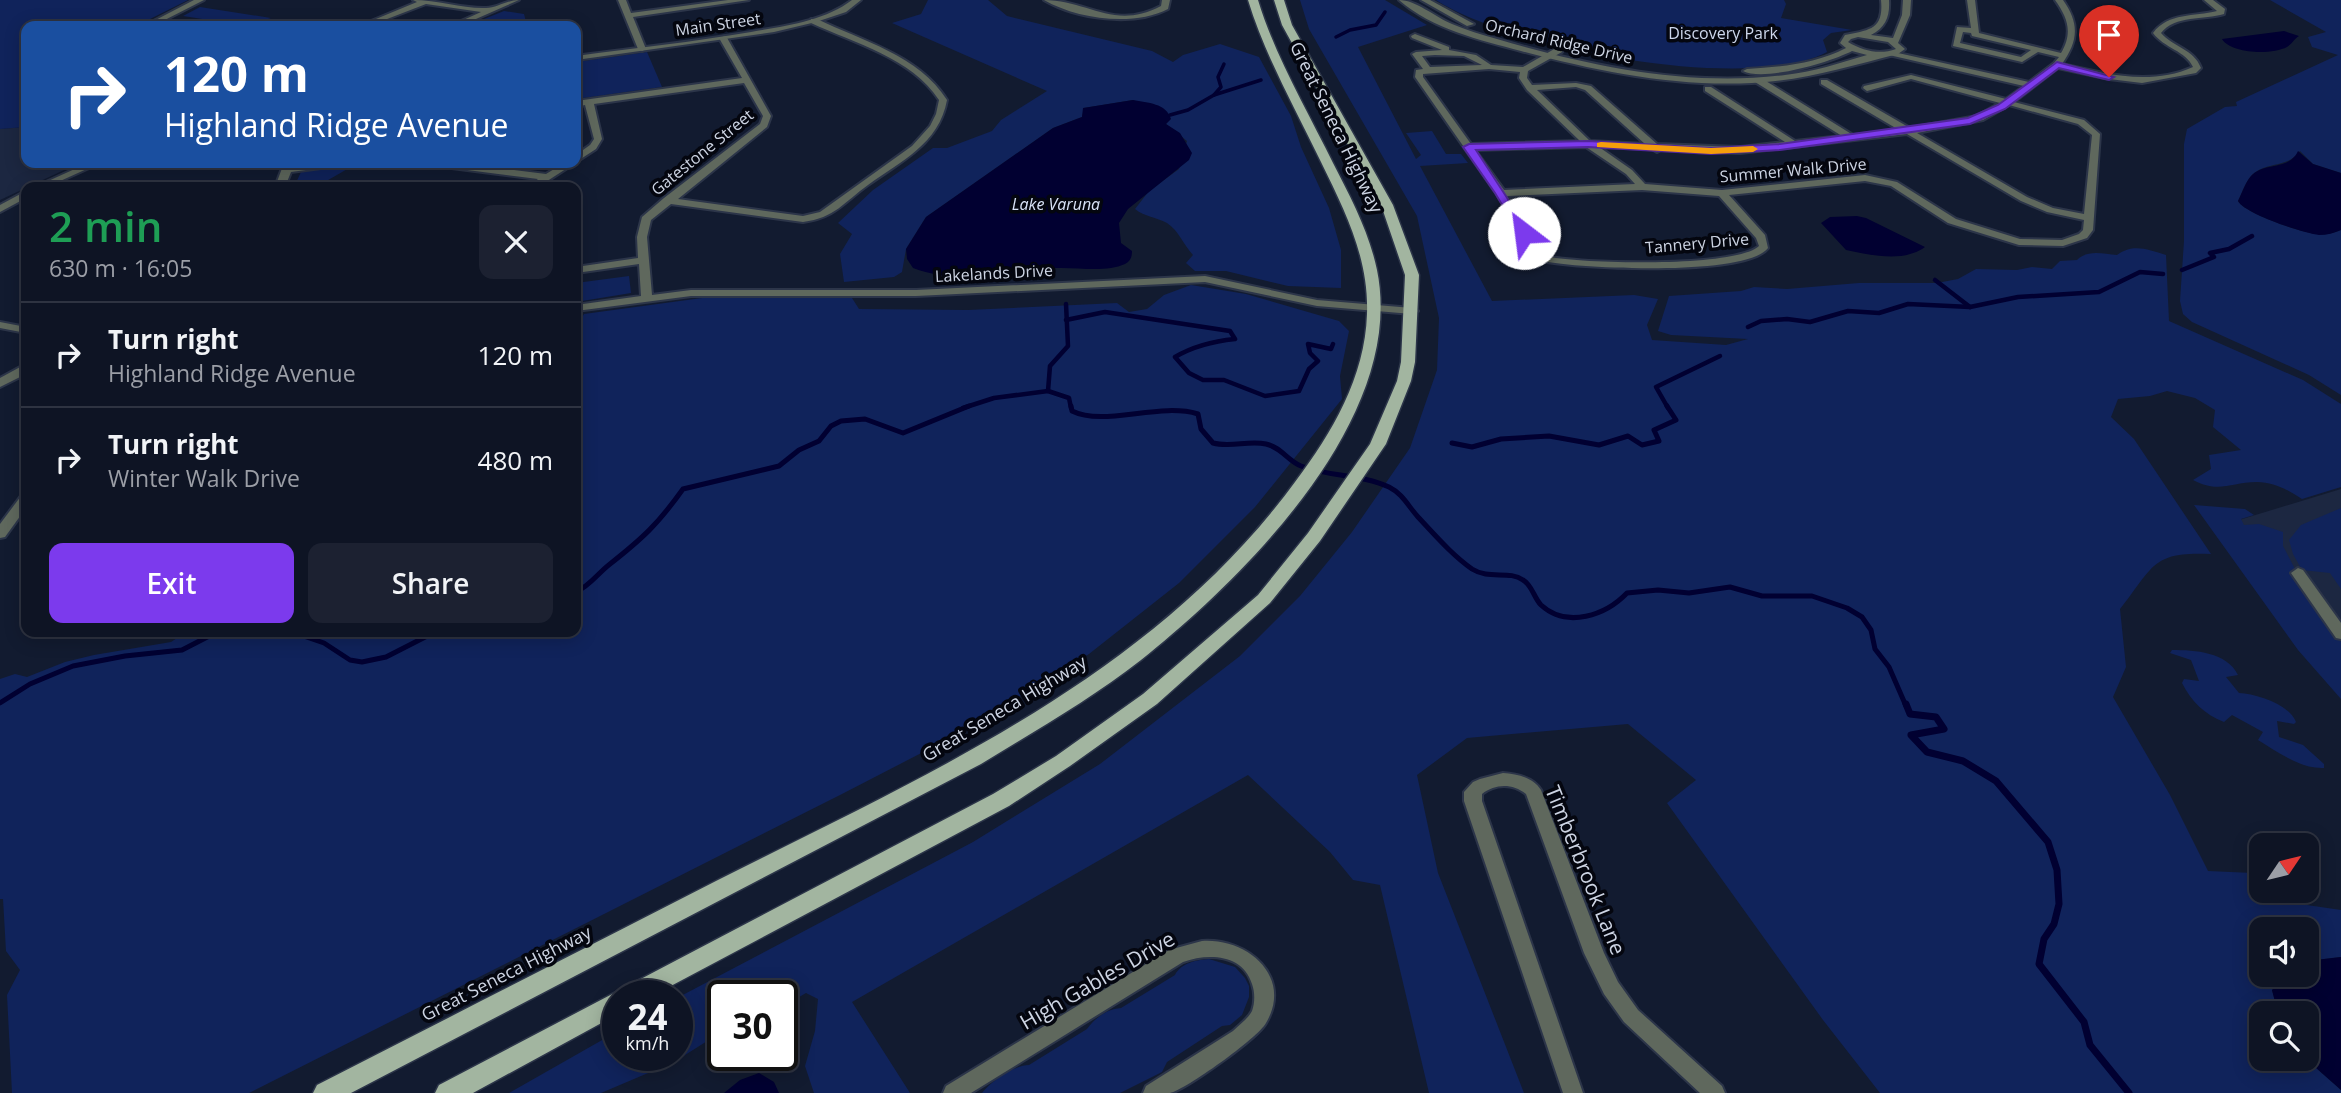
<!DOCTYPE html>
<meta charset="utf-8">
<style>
body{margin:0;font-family:"Open Sans",sans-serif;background:#1c2131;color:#f1f3f6;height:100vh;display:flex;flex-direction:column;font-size:26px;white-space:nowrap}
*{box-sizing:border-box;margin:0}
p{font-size:23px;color:#9b9ea6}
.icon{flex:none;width:38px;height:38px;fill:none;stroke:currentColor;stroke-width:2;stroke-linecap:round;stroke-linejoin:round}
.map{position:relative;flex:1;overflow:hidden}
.panel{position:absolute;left:21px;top:182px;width:560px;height:455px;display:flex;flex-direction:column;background:#0e1424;border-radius:14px;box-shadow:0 4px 18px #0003,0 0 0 2px #2e3341}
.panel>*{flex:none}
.top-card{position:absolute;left:21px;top:21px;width:560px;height:147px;border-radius:14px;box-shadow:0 4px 18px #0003,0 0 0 2px #2e3341;background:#1a4fa0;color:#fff;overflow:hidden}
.needle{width:46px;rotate:55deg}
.tools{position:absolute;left:2249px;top:833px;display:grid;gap:14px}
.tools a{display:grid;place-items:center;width:70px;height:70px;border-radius:14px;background:#0e1424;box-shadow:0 4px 18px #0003,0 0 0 2px #2e3341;font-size:35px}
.speed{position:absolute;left:602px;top:980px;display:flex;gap:14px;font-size:35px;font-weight:700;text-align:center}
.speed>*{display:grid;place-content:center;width:91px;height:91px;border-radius:50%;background:#0e1424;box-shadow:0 4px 18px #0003,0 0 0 2px #2e3341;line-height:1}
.speed small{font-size:18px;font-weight:400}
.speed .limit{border:4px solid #111;border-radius:10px;background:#fff;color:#111}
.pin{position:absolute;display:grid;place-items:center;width:60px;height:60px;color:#fff;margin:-72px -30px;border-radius:50% 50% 50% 0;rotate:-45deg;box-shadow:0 0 7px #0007}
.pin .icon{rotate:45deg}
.me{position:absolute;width:77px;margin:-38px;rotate:330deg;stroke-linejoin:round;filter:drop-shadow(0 0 5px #0008)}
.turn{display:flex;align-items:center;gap:24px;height:147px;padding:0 28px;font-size:32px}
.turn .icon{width:91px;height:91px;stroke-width:2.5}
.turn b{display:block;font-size:49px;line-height:60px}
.round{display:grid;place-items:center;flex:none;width:74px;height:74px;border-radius:14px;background:#1c2131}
.head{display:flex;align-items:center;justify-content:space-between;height:119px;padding:0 28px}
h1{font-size:42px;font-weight:600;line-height:52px;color:#1e9e55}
.action{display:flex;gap:14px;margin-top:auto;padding:14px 28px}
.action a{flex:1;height:80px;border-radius:14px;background:#7c3aed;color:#fff;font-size:28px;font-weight:600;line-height:80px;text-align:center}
.action a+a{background:#1c2131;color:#f1f3f6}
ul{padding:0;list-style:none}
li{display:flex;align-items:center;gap:21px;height:105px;padding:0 28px;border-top:2px solid #2e3341}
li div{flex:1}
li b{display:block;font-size:26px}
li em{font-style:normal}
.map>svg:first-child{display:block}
.built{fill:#1c2741}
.green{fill:#10235b}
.water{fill:#010031}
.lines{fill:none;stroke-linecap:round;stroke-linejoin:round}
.stream-far3{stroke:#010031;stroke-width:3.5}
.stream-far2{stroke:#010031;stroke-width:4.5}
.stream-far1{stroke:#010031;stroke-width:5}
.stream{stroke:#010031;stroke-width:7}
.minor-casing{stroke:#2c3549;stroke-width:4}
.tertiary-casing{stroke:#2c3549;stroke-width:4}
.primary-casing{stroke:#2c3549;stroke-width:3}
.minor{fill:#5f685d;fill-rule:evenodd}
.tertiary{fill:#5f685d;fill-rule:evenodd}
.primary{fill:#a2b5a0;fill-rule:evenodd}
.route{fill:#7c3aed;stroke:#51269a;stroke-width:2}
.slow{fill:#f59e0b}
.labels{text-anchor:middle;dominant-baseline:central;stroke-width:7;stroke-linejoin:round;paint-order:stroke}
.far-street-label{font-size:16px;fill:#cdd4e3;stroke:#04060f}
.far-park-label{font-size:16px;fill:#cdd7ec;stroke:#04060f}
.far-water-label{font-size:16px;font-style:italic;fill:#d9e3f8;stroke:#04060f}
.street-label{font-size:18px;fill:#cdd4e3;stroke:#04060f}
.near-street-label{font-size:21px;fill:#cdd4e3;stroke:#04060f}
</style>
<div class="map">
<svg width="2341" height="1093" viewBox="0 0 2341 1093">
<rect width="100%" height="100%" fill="#121b30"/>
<!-- built -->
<g class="built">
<path d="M26 127V163H79L0 200V129Z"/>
<path d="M2341 489V675L2239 520Z"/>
</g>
<!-- green -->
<g class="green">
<path d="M0 0H188L136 26H26V127L0 129Z"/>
<path d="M928 0H988L1007 16 1152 51 1173 62 1183 55 1220 44 1259 57 1291 116 1301 147 1329 208 1341 250V288L1288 286 1226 271H1195L1186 263 1193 255C1183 244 1179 231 1167 223 1156 217 1145 217 1135 209L1149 191 1179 169 1187 141 1166 124 1170 115 1133 100 1084 108 1082 117 1053 128 926 217 906 249 902 272 894 277 844 282 840 254 852 234 838 223 873 190 933 148H947L992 131 1001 120 1047 91 892 23 921 14Z"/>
<path d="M1300 0H1385L1427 25 1358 47 1416 159 1421 155 1406 133 1432 131 1446 154H1461L1468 163 1420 166 1492 301 1634 295 1658 299 1647 325 1652 340 1726 345 1748 339 1671 335 1658 331 1669 296 1741 291 1754 287 1787 289 1859 283H1937L1958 279 1976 269 2017 270 2032 267 2052 269 2060 261 2077 260C2088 249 2103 254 2117 255 2134 243 2148 250 2166 255L2169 321 2303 380 2341 404V487L2302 499C2288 490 2274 482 2257 482 2230 482 2220 494 2193 480L2211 469 2209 455 2241 450 2213 427 2215 410 2195 398 2167 391 2150 396 2118 399 2111 417 2134 439 2211 554C2152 551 2154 566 2120 609L2126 667 2113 697 2170 795 2208 871 2253 873 2261 879V891H2280L2300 904 2341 910V957L2307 961 2306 929H2261V975H2287L2272 990 2278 1013H2261V1059H2306L2341 1090V1093H1880L1823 1020 1667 803 1696 780 1628 724 1467 738 1417 775 1438 873 1524 1093H1429L1380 885 1353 880 1330 852 1248 775 852 1002 910 1093H814L805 1066 815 1031 818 999 806 993 782 1007V996H723V1031L674 1062 601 1093H509L618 1031V1055H677V998L973 842 1100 764 1240 656 1300 596 1352 532 1410 448 1437 370 1439 318 1417 216 1309 29Z"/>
<path d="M1436 0H1784L1786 4 1781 18 1852 30 1831 33 1823 40 1827 52C1748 94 1509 48 1436 0Z"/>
<path d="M2270 0H2341V173L2313 164 2300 151C2287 169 2265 161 2251 176 2245 183 2242 193 2238 201 2244 213 2304 234 2319 234 2327 235 2334 233 2341 230V395L2309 375 2192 322 2183 314 2180 301 2184 241V144L2187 129 2225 107 2237 106 2236 102 2338 55 2312 47 2308 37 2326 32Z"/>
<path d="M200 7 271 18 247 26 183 16Z"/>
<path d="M504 11 524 14 527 26 474 23Z"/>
<path d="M647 52 662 87 576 99V62Z"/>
<path d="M356 164 316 187H294L301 172Z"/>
<path d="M629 276 631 293 576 302V283Z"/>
<path d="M1191 285 1246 294 1339 321 1349 331 1340 376 1342 399 1255 507 1179 583 1089 654 962 732 842 794 249 1093H12L7 995 20 970 6 951 3 899H0V679L15 674 27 677 65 662 94 655 171 642 186 632H576V328L584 314 702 298H852L859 309 968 310 1117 303 1129 312 1147 309 1164 295Z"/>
<path d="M2194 505 2245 509 2254 515 2241 519 2244 525 2259 524 2283 532V546L2295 569 2292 570 2341 642V699L2298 650Z"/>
<path d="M2341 508V589L2330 573 2302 570 2293 554 2289 540 2301 525Z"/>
<path d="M2172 650C2195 650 2227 652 2238 675L2226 677 2239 693C2257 694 2289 704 2296 722L2294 724 2277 721 2279 737 2303 745 2324 764V768C2300 769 2278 752 2258 740L2263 732 2232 715 2224 722C2205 715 2191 701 2182 683L2184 679 2199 681 2191 660 2170 653Z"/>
<path d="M1209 959 1235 967 1245 978 1249 986V997L1242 1015 1230 1025 1222 1026 1167 1062 1162 1072 1120 1093H982C991 1081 1015 1065 1029 1065L1087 1029C1096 1017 1107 1009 1121 1008L1175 975C1181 963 1196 960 1209 959Z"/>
</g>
<!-- water -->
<g class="water">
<path d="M2284 31 2299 36C2294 39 2291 45 2287 47 2272 55 2231 54 2222 39Z"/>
<path d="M1133 100C1148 103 1166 103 1171 119L1166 124 1180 133 1192 153 1189 160 1128 209 1119 223 1121 243 1132 251C1132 256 1131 261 1125 264 1106 273 1077 267 1056 268 1008 271 959 286 913 268L907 259 906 249 926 217 1053 128 1082 117 1083 108Z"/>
<path d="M2298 151 2313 164 2341 173V230C2334 233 2327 235 2319 235 2303 233 2245 214 2238 201 2242 193 2245 183 2251 176 2265 161 2289 171 2298 151Z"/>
<path d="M1857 216 1866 218 1925 247C1903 263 1871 255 1846 250L1821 223 1830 217Z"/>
<path d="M2341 957V1090L2306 1059V1013H2278L2272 990 2287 975H2306L2307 961Z"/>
<path d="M759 1073 774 1082 779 1093H724L740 1080Z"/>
</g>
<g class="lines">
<!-- stream-far3 -->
<g class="stream-far3">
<path d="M1336 37 1350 30 1376 25 1385 12"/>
<path d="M1214 95 1221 87 1218 77 1224 64"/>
<path d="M1170 115 1188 110 1214 95 1261 80"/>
</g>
<!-- stream-far2 -->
<g class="stream-far2">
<path d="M2182 270 2214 257 2210 253 2229 249 2252 236"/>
<path d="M1935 280 1970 307"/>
<path d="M1066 320 1105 312 1230 331 1235 339C1215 341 1192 347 1175 357L1189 373 1203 380H1224L1265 396 1299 391 1309 369 1318 361 1310 353 1308 344 1331 349 1333 344"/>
<path d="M1748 327 1761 321 1787 319 1810 322 1848 311 1879 313 1908 304 1970 307 2018 297 2099 292 2140 272 2163 274"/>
<path d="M1048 391 1050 366 1068 346 1066 304"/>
<path d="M963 408 994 398 1048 391 1069 398 1071 408"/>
<path d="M1668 408 1656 387 1720 356"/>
</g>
<!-- stream-far1 -->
<g class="stream-far1">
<path d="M1071 406 1072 411C1104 427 1159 402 1198 414L1201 429 1213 443C1231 448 1248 440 1266 444 1281 447 1288 461 1301 466 1329 477 1361 474 1389 487 1403 494 1408 506 1418 517 1435 535 1452 555 1472 569 1489 580 1509 570 1523 580 1532 585 1534 598 1541 605 1567 629 1606 615 1627 593L1658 590 1689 593 1730 587 1762 596H1812L1847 608 1862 617 1871 630 1875 649 1889 667 1906 706"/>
<path d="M1452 443 1472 447 1501 439 1549 436 1599 445 1628 436 1642 445 1659 441 1654 430 1676 420 1667 406"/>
<path d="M576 592C591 585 597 574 610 564 643 538 658 524 683 489L779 466 799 450 819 441 831 426 841 421 865 419 903 433 969 406"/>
<path d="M292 632 324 643 350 660 362 662 386 657 435 632"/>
<path d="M0 703 30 684 73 666 125 656 182 650 217 632"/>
</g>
<!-- stream -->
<path class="stream" d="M1906 704 1910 714 1936 717 1944 729 1911 735 1927 752 1963 761 1996 781 2048 842 2057 870 2059 904 2054 924 2044 939 2039 964 2084 1022 2090 1045 2129 1093"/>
<defs>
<g id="minor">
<path d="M413 0C438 0 464 9 486 8 497 8 507 0 519 0L460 26H450L481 12 426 4 369 26H359L417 2Z"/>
<path d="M618 0H626L631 13 728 0H749L633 17 646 49 642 51 638 49Z"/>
<path d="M1044 0C1088 0 1114 31 1161 6L1162 0H1170L1168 9C1133 27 1077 19 1044 0Z"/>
<path d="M1967 0H1975L1979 33 2061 53C2073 33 2068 18 2055 0H2063C2080 24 2078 41 2062 64 2105 74 2151 86 2193 67 2186 51 2164 48 2153 33 2169 12 2194 17 2217 11L2204 0H2213L2225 9 2224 14C2204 20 2175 15 2161 33 2173 47 2194 49 2201 68L2196 73 2142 83 2109 79 2058 68 2014 102 2084 120 2100 134 2093 230 2087 238 2063 246 2019 245 1948 223 1891 186 1865 181 1729 195 1765 235 1768 248C1746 277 1574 269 1537 260L1496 193 1415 77 1416 70 1423 69 1412 54 1416 52 1442 50 1412 38 1411 36 1415 34 1449 47V50L1476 55 1491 65 1523 67 1556 48H1562V52L1528 71 1527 78 1532 85 1576 83 1591 86 1657 144 1740 147 1785 142 1705 91V87H1711L1795 141 1842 136 1755 82V78H1761L1853 135 1899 130 1821 84V80H1827L1910 128 1977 116 2000 103 1911 79 1867 91 1863 88 1864 86 1911 75 2006 99 2024 86 1889 55V51L2029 82 2054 63 2059 57 2038 52 2022 62 1953 46 1957 27 1971 28ZM1963 32 1971 33 1972 36 2031 50 2021 57 1960 43ZM1435 55 1464 56 1482 65 1430 67 1422 56ZM1489 69 1520 72 1519 78 1527 90 1580 141 1471 144 1423 77V74ZM1576 87 1585 90 1645 144 1590 141 1537 90ZM2009 105 2078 124 2092 135 2084 214 2053 208 2027 197 1917 133 1983 120ZM1907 134 2021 201 2047 212 2084 220 2083 230 2079 234 2062 240 2020 239 1956 219 1897 182 1865 175 1722 190 1645 184 1632 170 1599 147 1652 149 1657 152 1661 150 1740 153ZM1586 147 1626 174 1635 184 1504 190 1475 150ZM1642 190 1719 196 1756 238 1759 246C1736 268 1578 264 1545 256L1507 196Z"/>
<path d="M811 19H817C862 41 919 55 947 100 939 144 901 161 868 185 844 202 835 218 803 222L671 204 651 220 647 237 652 295 691 290H916L1205 276 1317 300 1412 308 1418 311 1412 314 1317 306 1205 282 916 296H691L576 311V305L641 296 639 264 576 273V267L638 258 637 237 642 217 664 198 760 124 763 116 744 83 594 104 602 139 596 149 576 162V155L590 145 594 139 585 105 576 107V101L742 78 719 38 726 36 771 116 767 127 678 199 803 216 820 212 912 146 930 126 936 114 939 100C912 58 854 43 811 23Z"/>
<path d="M88 163H100L47 187H35Z"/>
<path d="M284 163H292V166L318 163H341L336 166 291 172 285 187H275Z"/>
<path d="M431 163H456L546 174 564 163H575L538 187H527L538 179 436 166Z"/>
<path d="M26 191V198L0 212V205Z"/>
<path d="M0 322 26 327V333L0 328Z"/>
<path d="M22 366H26V374L0 387V378Z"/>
<path d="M26 495V508L5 537 0 538V524L21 496Z"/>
<path d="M2298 568 2303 570 2341 623V639L2336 638 2291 573Z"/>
<path d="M1503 773C1517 774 1533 777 1541 790L1604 953 1618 982 1638 1010 1722 1086 1725 1093H1700L1624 1022 1604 994 1584 953 1526 794C1512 783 1495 784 1482 794V801L1583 1093H1563L1464 801V792L1473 782 1480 779Z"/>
<path d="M1202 941C1248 938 1293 977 1266 1023 1258 1038 1185 1090 1170 1093 1162 1093 1151 1093 1143 1093L1146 1086 1233 1031C1239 1025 1248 1019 1252 1011 1255 1003 1255 992 1252 984 1243 954 1208 953 1183 962L971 1093H943L946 1086 1169 950Z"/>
</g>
<g id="tertiary">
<path d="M194 0H204L153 26H144Z"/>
<path d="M852 0H861L846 12 816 22 774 32 576 60V56C635 48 693 42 751 32 785 26 825 21 852 0Z"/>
<path d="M1399 0C1416 0 1435 17 1452 24 1466 30 1482 35 1497 39 1589 66 1688 87 1785 75 1813 72 1840 63 1867 55L1852 51C1831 62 1764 82 1743 71L1747 69C1781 67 1815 64 1846 48L1840 43 1845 35C1869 30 1884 30 1881 0H1889C1890 16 1886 27 1871 35L1893 38 1902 15 1903 0H1911L1910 15 1898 43 1905 49 1898 54C1850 66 1802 81 1752 83 1674 87 1596 71 1521 51 1480 40 1432 29 1399 0ZM1858 37 1888 42 1896 49C1880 55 1863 51 1848 42L1851 39Z"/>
<path d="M1421 0H1430L1474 24 1467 26Z"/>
</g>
<g id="primary">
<path d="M1248 0H1258C1275 56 1307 110 1333 163 1351 198 1369 232 1377 270 1407 417 1245 577 1141 660 1091 699 1035 731 981 764L351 1093H313L317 1085C450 1017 583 949 716 881 926 775 1152 677 1295 482 1332 433 1365 377 1367 314 1369 258 1345 211 1321 162 1296 110 1265 56 1248 0Z"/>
<path d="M1274 0H1284L1292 25 1393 205 1419 275 1415 362 1411 381 1386 444 1320 541 1270 603 1157 704 1070 766 1009 806 652 996H618V1014L473 1093H435L439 1085 993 794 1056 756 1143 694 1258 595 1308 533 1370 444 1397 381 1401 362 1405 275 1381 205 1282 25Z"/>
</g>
</defs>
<!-- minor casing -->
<use href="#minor" class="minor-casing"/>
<!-- tertiary casing -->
<use href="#tertiary" class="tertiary-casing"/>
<!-- primary casing -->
<use href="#primary" class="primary-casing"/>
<!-- minor -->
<use href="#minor" class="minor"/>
<!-- tertiary -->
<use href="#tertiary" class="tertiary"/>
<!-- primary -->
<use href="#primary" class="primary"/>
</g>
<!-- route -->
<path class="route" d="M2057 62 2114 77 2109 80 2059 68 2005 109 1970 124 1780 150 1711 154 1588 147 1476 150 1530 233 1524 237 1519 233 1495 193 1463 147 1469 144 1588 141 1711 148 1780 144 1968 118 1998 105Z"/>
<!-- slow -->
<path class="slow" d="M1601 142 1711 148 1753 146 1758 149 1753 152 1711 154 1597 147V143Z"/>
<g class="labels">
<!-- far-street labels -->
<g class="far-street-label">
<text transform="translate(718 24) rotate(-8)">Main Street</text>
<text transform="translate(1559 41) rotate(13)">Orchard Ridge Drive</text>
<text transform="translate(702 152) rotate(-39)">Gatestone Street</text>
<text transform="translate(1793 170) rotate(-5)">Summer Walk Drive</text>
<text transform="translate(1697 243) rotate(-5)">Tannery Drive</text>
<text transform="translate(994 273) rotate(-3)">Lakelands Drive</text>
</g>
<!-- far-park labels -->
<g class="far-park-label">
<text x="1723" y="33">Discovery Park</text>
</g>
<!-- far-water labels -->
<g class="far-water-label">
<text x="1056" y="204">Lake Varuna</text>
</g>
<!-- street labels -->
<g class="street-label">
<text transform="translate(1337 127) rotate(64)">Great Seneca Highway</text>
<text transform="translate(1004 708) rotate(-31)">Great Seneca Highway</text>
<text transform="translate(506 973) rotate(-27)">Great Seneca Highway</text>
</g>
<!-- near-street labels -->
<g class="near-street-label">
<text transform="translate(1586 870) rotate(68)">Timberbrook Lane</text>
<text transform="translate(1097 980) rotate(-30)">High Gables Drive</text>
</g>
</g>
</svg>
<div class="tools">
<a><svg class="needle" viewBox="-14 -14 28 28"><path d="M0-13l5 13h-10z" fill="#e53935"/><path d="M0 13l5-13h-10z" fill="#9b9ea6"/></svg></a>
<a><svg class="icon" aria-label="sound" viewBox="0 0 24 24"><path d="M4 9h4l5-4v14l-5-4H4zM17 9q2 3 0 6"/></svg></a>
<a><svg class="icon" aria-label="search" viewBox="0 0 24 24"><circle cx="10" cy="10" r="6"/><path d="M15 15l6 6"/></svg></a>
</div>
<div class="speed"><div>24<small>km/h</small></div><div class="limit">30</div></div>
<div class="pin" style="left:2109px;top:77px;background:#d93025"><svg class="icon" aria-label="arrive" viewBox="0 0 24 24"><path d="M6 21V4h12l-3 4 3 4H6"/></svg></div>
<svg class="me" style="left:1524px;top:233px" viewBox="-20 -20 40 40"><circle r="19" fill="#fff"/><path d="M0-13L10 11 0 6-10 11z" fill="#7c3aed"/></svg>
<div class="top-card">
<div class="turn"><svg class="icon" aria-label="right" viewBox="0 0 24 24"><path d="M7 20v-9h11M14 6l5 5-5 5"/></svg><div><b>120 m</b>Highland Ridge Avenue</div></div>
</div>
<section class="panel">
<div class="head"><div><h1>2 min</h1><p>630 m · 16:05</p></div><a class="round"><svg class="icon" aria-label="close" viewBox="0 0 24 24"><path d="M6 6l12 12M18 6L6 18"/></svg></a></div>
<ul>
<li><svg class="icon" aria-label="right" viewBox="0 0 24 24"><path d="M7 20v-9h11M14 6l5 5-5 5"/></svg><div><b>Turn right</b><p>Highland Ridge Avenue</p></div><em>120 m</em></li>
<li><svg class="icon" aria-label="right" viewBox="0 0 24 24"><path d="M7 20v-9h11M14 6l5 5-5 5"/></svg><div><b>Turn right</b><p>Winter Walk Drive</p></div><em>480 m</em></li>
</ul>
<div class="action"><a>Exit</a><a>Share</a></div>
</section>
</div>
